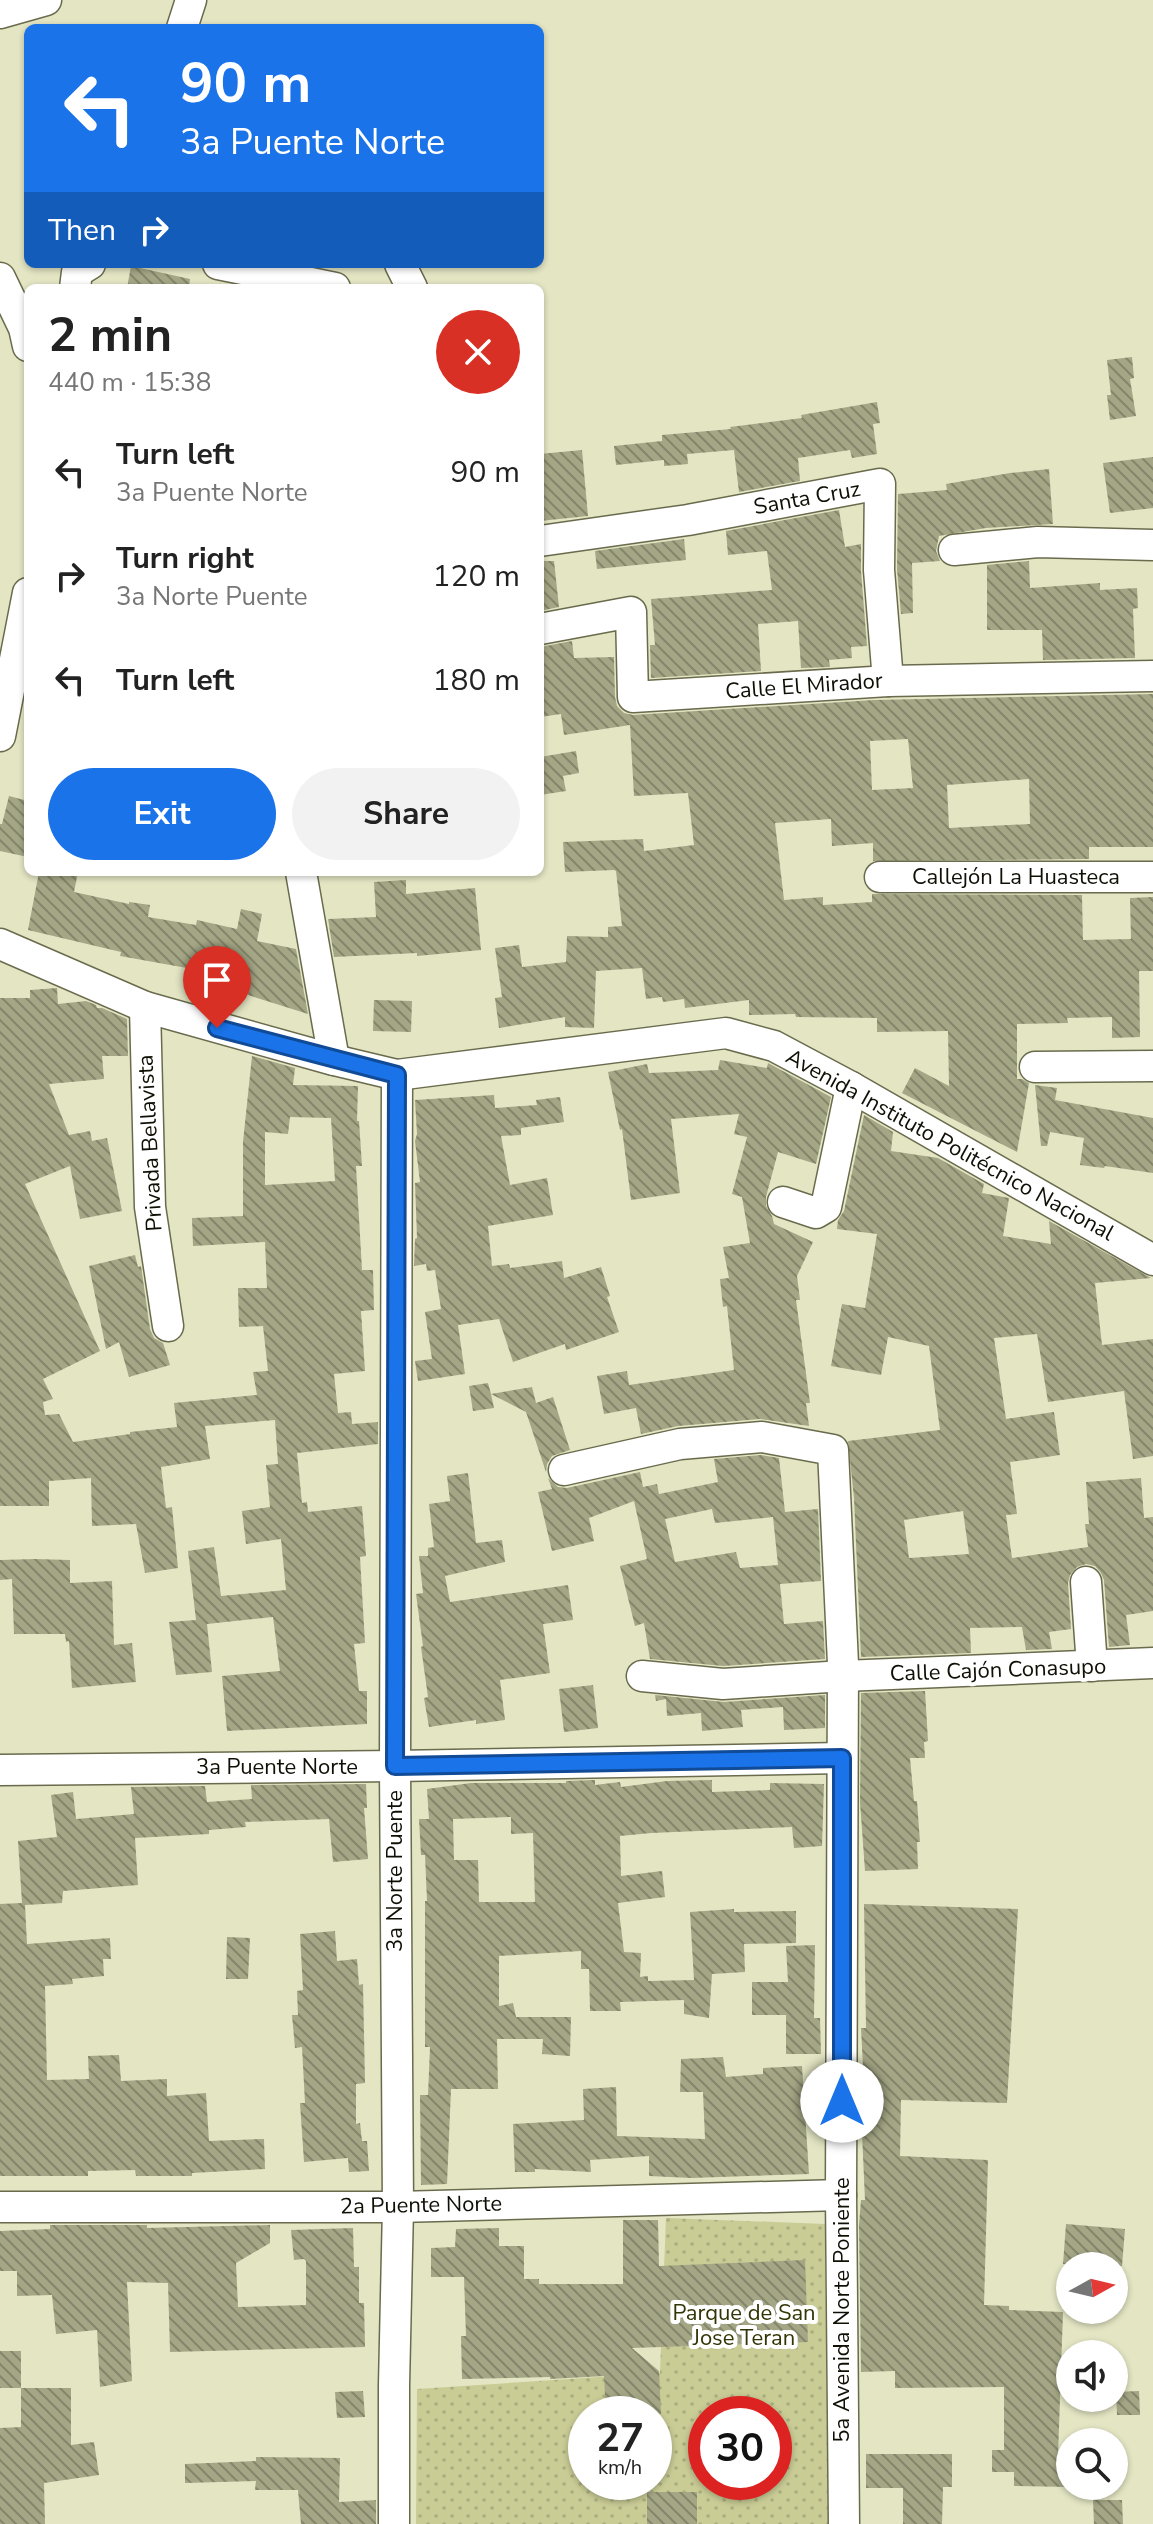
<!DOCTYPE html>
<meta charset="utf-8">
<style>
body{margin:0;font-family:"Nunito Sans",sans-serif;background:#f2f2f2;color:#222;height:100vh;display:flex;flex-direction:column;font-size:30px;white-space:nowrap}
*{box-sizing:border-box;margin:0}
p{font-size:26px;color:#767676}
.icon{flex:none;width:44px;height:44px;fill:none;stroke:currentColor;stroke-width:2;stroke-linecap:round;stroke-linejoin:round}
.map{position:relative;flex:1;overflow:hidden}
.details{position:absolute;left:24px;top:284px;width:520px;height:592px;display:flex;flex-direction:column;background:#fff;border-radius:12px;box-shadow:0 2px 6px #0004}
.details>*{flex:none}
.guide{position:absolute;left:24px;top:24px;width:520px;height:244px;border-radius:12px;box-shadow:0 2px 6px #0004;background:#1a73e8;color:#fff;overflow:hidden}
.needle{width:52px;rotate:82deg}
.tools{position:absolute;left:1056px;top:2252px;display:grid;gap:16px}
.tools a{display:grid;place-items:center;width:72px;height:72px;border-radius:50%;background:#fff;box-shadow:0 2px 6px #0004;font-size:40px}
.speed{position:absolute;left:568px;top:2396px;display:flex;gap:16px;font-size:40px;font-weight:700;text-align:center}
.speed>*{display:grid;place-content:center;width:104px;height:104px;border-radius:50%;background:#fff;box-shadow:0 2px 6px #0004;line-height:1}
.speed small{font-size:20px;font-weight:400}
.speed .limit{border:12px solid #d22;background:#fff;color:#111}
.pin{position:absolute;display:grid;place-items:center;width:68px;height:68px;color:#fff;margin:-82px -34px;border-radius:50% 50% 50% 0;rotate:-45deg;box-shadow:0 0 8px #0007}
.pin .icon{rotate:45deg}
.me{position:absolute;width:88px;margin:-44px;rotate:0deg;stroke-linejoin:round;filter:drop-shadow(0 0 6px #0008)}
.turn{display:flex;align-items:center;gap:28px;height:168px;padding:0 24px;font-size:36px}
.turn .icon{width:104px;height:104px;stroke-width:2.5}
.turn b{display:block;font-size:56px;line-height:68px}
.then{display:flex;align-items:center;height:76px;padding:0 24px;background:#0003;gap:16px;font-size:30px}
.round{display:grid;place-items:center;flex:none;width:84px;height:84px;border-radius:42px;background:#f2f2f2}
.headline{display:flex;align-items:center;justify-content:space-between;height:136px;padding:0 24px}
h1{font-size:48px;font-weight:700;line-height:60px}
.primary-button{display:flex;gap:16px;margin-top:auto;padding:16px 24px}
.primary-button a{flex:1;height:92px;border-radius:48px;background:#1a73e8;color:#fff;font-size:32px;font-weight:700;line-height:92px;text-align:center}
.primary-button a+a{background:#f2f2f2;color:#222}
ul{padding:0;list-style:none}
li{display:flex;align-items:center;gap:24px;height:104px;padding:0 24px}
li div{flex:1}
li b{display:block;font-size:30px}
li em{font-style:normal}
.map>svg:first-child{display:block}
.grass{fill:url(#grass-dots);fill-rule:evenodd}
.building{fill:url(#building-back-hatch);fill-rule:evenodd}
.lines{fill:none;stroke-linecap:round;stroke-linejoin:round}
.minor-casing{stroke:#6a6b4d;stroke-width:33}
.minor{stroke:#fff;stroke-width:30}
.route-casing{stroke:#114b97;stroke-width:20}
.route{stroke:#1a73e8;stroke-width:14}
.labels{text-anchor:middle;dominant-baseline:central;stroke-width:8;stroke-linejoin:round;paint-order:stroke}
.street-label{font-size:22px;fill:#0f0f05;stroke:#fff}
.park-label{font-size:22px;fill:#343505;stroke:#fff}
</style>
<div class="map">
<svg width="1153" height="2524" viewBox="0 0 1153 2524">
<defs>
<pattern id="grass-dots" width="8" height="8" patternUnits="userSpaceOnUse" patternTransform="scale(2)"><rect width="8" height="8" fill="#c9cc95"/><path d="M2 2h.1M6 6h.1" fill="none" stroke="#abae7f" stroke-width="1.8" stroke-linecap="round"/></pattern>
<pattern id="building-back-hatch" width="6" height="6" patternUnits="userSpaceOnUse" patternTransform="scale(2)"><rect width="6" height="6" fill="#a4a685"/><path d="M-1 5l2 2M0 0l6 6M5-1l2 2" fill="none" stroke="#84866b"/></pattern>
</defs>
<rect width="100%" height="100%" fill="#e3e5c3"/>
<!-- grass -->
<path class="grass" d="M666 2218 825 2224 828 2524H416L417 2389 660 2373ZM586 2414H654V2482H586ZM706 2414H774V2482H706Z"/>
<!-- building -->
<g class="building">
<path d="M131 266 190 279 189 288H127Z"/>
<path d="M1132 357 1134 378 1130 379 1136 416 1110 420 1107 395H1111L1107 360Z"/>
<path d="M877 402 880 423 873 424 877 454 852 458 850 450 798 458 800 481 739 492 734 450 687 454 688 464 664 466V460L616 465 614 446 662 441V435L731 429 730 427 802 418 801 415Z"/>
<path d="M582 450 588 516 540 521V454Z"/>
<path d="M1153 457V508L1110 513 1103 463Z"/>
<path d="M1049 469 1053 524 986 528 939 536 936 551 940 561 912 563 913 613 901 614 897 569 898 494 947 490 946 484 1010 473Z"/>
<path d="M839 510 845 547 861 544V571L867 646 851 647 852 658 829 660 830 667 801 668 798 621 758 624 761 671 651 678 650 645H655L651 599 772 590 767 551 728 555 726 531Z"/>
<path d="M684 539 686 560 597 569 595 551Z"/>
<path d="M540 561H554L559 607 540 611Z"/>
<path d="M1029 561 1030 588 1100 583V590L1137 588 1138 608 1133 609 1135 658 1043 660 1042 630H987V565Z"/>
<path d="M572 641 574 658 614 657 615 697 617 706 624 713 633 715 874 700 1153 694V847H1089V859L873 861V843L832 846 831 819 775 823 784 900 823 897V905L872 902V894H875L1082 895 1083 940 1131 939 1130 898 1153 897V971H1139L1140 1037 1112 1038V1017L1067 1018 1068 1023 1017 1024V1079H1022L1029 1083 1017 1152 902 1093 915 1068 949 1086 948 1031 877 1032V1018L796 1017 795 1014 749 1015V1000L685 1008 684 999 663 1002 662 997 646 999 642 968 596 971 594 1028 565 1027V1017L499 1028 495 998 502 997 495 948 519 945 522 967 566 962 567 936 608 937V927L622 926 616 871 614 870 565 872 563 842 643 839 644 851 694 845 688 793 634 796 630 725 564 735 561 714 540 717V647ZM908 739 913 788 872 790 870 741ZM1029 779 1030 824 949 828 947 785Z"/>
<path d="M576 751 579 773 563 776 566 791 540 795V757Z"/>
<path d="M9 796 28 801V857L0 851V824H2Z"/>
<path d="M39 872H78L74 892 129 904V902L150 905 148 917 196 925 197 920 237 929 241 909 262 914 257 941 296 949 308 1014 248 995 249 988 186 972 187 968 120 956 121 952 28 930Z"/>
<path d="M406 880V894L475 888 481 950 417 956V953L334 957 328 919 376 917 374 882Z"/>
<path d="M57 988 58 1004 86 1001 96 1005 97 1008H102L127 1019 128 1056H102L104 1079 49 1084 69 1135 90 1131 92 1141 107 1138 122 1211 80 1219 70 1166 25 1184 100 1351 43 1379 53 1399 43 1402 45 1415 59 1414 73 1442 130 1434V1432L177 1427 174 1403 257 1395 253 1372 268 1371 263 1326 239 1327 238 1288H267L265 1242 193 1246 192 1218 243 1216V1142L252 1056 295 1068 293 1085 358 1086 357 1121H359L362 1166H356L362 1270H373L374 1310 361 1311 365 1371 334 1374 338 1413 351 1412 352 1424 378 1422V1444L297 1453 302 1503 307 1502 308 1512 362 1506 366 1556 360 1557 365 1643 354 1644 359 1691H367V1724L227 1731 222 1676 280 1671 273 1617 207 1624 212 1672 176 1675 169 1622 196 1620 188 1551 214 1547 221 1596 286 1590 281 1539 246 1544 242 1511 270 1507 266 1465 278 1464 275 1420 205 1426 210 1459 161 1467 166 1508 172 1507 178 1568 145 1573 136 1524 92 1526 91 1478 49 1481V1506H0V998H30V990ZM290 1117 331 1118 335 1181 265 1185V1132L288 1134Z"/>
<path d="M374 1000 412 1001 411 1032 373 1031Z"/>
<path d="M720 1060 767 1068 768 1063 831 1097 816 1164 778 1152 766 1197V1206L772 1216 774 1224 813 1242 797 1276 800 1300H796L810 1403H806L809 1426 760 1419 678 1426 641 1434 636 1408 604 1414 597 1376 627 1371 629 1385 734 1370 727 1306 723 1307 720 1279 729 1278 723 1247 750 1243 742 1197 732 1194 747 1137 734 1134 739 1114 671 1119 680 1193 631 1200 622 1129 620 1130 608 1072 647 1064 649 1073 718 1070Z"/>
<path d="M1035 1085 1057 1088 1055 1100 1153 1118V1173L1105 1166 1104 1168 1080 1165 1084 1138 1050 1132 1047 1146H1041Z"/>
<path d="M494 1095 495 1108 537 1105 536 1100 560 1097 564 1122 521 1128V1135L501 1136 510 1185 547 1178 553 1215 488 1226 492 1266 509 1264 510 1268 562 1261 564 1278 601 1267 610 1296 607 1297 619 1332 566 1350 565 1344 513 1362 499 1319 458 1325 465 1374 418 1381 415 1361 432 1359 425 1312 441 1309 435 1270 427 1271 426 1264 414 1266 415 1239 417 1238 415 1183 420 1182 415 1141 417 1134 415 1100Z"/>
<path d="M864 1115 893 1132 891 1151 938 1158 984 1184 982 1193 1009 1198 1003 1236 1051 1244 1049 1221 1151 1278 1095 1283 1102 1345 1153 1339V1456L1133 1459 1124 1391 1048 1402 1037 1334 994 1338 1006 1419 1054 1412 1060 1455 1010 1462 1017 1514 1006 1515 1012 1558 1088 1547 1085 1524H1089L1086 1482 1141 1478 1144 1518 1153 1517V1611L1126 1615 1130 1645 1109 1647 1104 1580 1101 1573 1095 1566 1086 1564 1077 1567 1070 1575 1068 1583 1071 1629 1049 1632 1052 1649 1026 1650 1022 1627 970 1628 971 1653 861 1657 854 1498 848 1441 940 1430 929 1346 888 1337 881 1375 831 1366 842 1304 865 1308 877 1234 837 1229 838 1220 844 1211ZM963 1511 969 1554 909 1558 904 1520Z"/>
<path d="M135 1255 138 1267 141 1266 150 1329 154 1338 163 1343 170 1365 129 1377 119 1342 106 1349 89 1266Z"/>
<path d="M488 1383 491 1394 532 1387 536 1403 553 1397 570 1450 552 1456 547 1464 546 1472 526 1412 491 1394 494 1408 473 1411 469 1386Z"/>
<path d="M761 1455 779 1458 785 1512 818 1509 821 1581 780 1584 784 1624 823 1621 825 1659 723 1666 650 1659 644 1623 635 1626 620 1566 647 1559 634 1501 589 1518 594 1541 552 1551 538 1492 552 1489 548 1478 558 1487 567 1488 640 1472 643 1487 657 1484 659 1494 718 1482 714 1459ZM712 1509 715 1523 773 1517 778 1565 740 1568 736 1552 675 1562 665 1519Z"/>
<path d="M468 1473 476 1543 502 1540 505 1562 445 1576 450 1602 568 1585 573 1620 543 1624 550 1673 500 1680 505 1720 476 1724V1720L429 1727 424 1698 428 1697 421 1647 423 1646 416 1594 423 1593 419 1556H428V1548L434 1547 429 1504 450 1501 447 1476Z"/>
<path d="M35 1559 70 1560V1583L112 1581 114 1645 132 1643 136 1682 72 1688 69 1641 66 1642 65 1634H14L12 1579 0 1580V1560Z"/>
<path d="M593 1685 598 1728 564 1732 559 1689Z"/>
<path d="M925 1691 928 1741 924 1742 925 1758H910L914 1801H917L920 1842H917L918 1869 865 1871 860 1802 861 1693Z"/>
<path d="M655 1695 724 1702 825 1695V1728L784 1730 783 1707 741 1710 743 1727 702 1731 701 1713 667 1716 666 1699 656 1701Z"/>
<path d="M595 1780V1785L620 1782 621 1787 667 1781 712 1780V1792L770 1790V1783L824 1784 822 1846 794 1848 792 1827 651 1833 620 1836 621 1876 662 1871 665 1897 618 1903 624 1952 641 1953 640 1977 648 1976V1981L694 1980 690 1912 734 1909V1912L796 1911V1943L744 1944 745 1972 712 1974 709 2018 684 2014V2000L620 2002 621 2011H590L589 1969H581V1951L499 1956V2006L513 2003 516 2017H571L570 2056 542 2054 543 2039H497L498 2089H451L447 2184 421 2185 420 2095H428L430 2047H425V1901H427L425 1855H421L419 1819H429L427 1789 471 1783H566V1781ZM511 1817V1834L533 1833 535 1902H479L478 1860H454L453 1819Z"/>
<path d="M366 1784 367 1808H364L368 1859 333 1862 329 1819 245 1822 246 1827 209 1830V1834L135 1838 138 1885 63 1891 62 1903 25 1905 27 1944 110 1938 111 1959H103L104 1976 72 1979 73 1984 45 1986 47 2080 89 2079 88 2056 119 2055 121 2081 167 2079V2096L206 2093 209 2141 264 2139 265 2169 192 2173V2176H136L135 2170 88 2171V2176H0V1904L22 1903 18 1841 57 1837 51 1795 73 1792 76 1819 134 1814 131 1787 205 1786 207 1802 252 1799 251 1785Z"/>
<path d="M864 1904 1018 1909 1007 2103 901 2100 900 2156 988 2160 984 2305 1009 2306V2310L1063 2312 1058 2456H1070V2487L1014 2486V2472H992V2450H1004V2387L895 2388V2371L861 2372 859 2225 861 2200H865L859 2067H863L861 2028H866Z"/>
<path d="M335 1931 337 1961 357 1959 359 1985 363 1984 365 2083 356 2084V2124L360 2123 362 2141H367L369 2171 349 2172 348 2158 304 2162 300 2103H305L302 2047 295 2048 292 2015H298L297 1991 303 1990 300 1934Z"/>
<path d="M227 1937 250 1938 248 1979H226Z"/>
<path d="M815 1945 814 2018H820L821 2054H786V2015H752V1982H788L786 1946Z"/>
<path d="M723 2057 726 2077 763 2074V2068L802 2066 809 2174 691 2178 649 2176V2156L590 2160 591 2172 535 2169V2172H515L513 2124 584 2120 583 2089 616 2087 617 2136 705 2139 703 2092H680L681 2059Z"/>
<path d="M623 2220H658L659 2266 805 2260 808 2342 632 2348 659 2371 661 2414H606L604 2376 550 2379V2377L462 2379 461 2336H466L464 2277H431V2248L455 2247 456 2229 499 2228V2246H524V2279H539V2284H623Z"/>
<path d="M1066 2224 1125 2229 1122 2266 1063 2264Z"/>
<path d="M50 2225H147V2228L270 2225V2243L236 2263 238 2307 306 2305V2261L304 2259 294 2260 291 2230 353 2228 354 2267H359V2303H364L365 2347 170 2352 168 2283 127 2282 132 2381 100 2387 97 2330 56 2334 52 2295 17 2296V2271H0V2231L50 2229Z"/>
<rect x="0" y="2351" width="21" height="37"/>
<path d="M21 2388H71V2445L94 2442 99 2475 44 2483 45 2524H0V2428L21 2427Z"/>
<path d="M363 2391 365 2417 337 2418 335 2392Z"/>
<path d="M1139 2391 1140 2415H1117L1116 2392Z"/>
<path d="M866 2454H952V2487H943L942 2524H903V2488H866Z"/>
<path d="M256 2457 340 2458 339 2502 376 2500V2524H301L298 2490H255L256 2481 185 2483V2464L256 2461Z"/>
<rect x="647" y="2492" width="50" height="32"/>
<path d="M1093 2500H1122L1123 2524H1094Z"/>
</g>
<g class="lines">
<defs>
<g id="minor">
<path d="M0 13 46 0"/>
<path d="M182 28 191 0"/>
<path d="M218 264 335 288"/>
<path d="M400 264 412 288"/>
<path d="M0 278 24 328 28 346"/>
<path d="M75 288 77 272 90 264"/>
<path d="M540 541 688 520 880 484 879 570 888 681"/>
<path d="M954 550 1038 542 1153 545"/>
<path d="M540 629 631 612 633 697 888 681 1153 676"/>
<path d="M0 736 28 593"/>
<path d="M301 872 334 1060"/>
<path d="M880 877H1153"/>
<path d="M0 944 145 1007 334 1060 397 1075 726 1033 774 1046 851 1087 1153 1260"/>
<path d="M145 1007 150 1207 168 1326"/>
<path d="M1035 1067 1153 1066"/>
<path d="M783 1202 816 1213 826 1207 851 1087"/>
<path d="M564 1470 680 1444 762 1437 833 1450 843 1664 841 2195 844 2524"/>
<path d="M1086 1582 1092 1666"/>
<path d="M642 1676 723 1684 843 1676 1153 1663"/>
<path d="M0 1770 395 1766 842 1758"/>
<path d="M0 2207H398L841 2195"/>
<path d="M394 2524V2385L398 2207 395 1766 397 1075"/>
</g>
</defs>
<!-- minor casing -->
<use href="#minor" class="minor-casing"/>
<!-- minor -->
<use href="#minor" class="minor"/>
</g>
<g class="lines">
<defs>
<path id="route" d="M217 1028 397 1075 395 1766 842 1758V2101"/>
</defs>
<!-- route casing -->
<use href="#route" class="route-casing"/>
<!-- route -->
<use href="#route" class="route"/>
</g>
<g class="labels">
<!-- street labels -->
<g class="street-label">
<text transform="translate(807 498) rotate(-10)">Santa Cruz</text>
<text transform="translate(804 686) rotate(-4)">Calle El Mirador</text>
<text x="1016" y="877">Callejón La Huasteca</text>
<text transform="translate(150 1143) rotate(-93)">Privada Bellavista</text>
<text transform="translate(950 1145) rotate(29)">Avenida Instituto Politécnico Nacional</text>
<text transform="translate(998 1670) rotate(-2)">Calle Cajón Conasupo</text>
<text x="277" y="1767">3a Puente Norte</text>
<text transform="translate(395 1871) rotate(-90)">3a Norte Puente</text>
<text transform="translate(421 2205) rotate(-1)">2a Puente Norte</text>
<text transform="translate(842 2310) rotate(-90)">5a Avenida Norte Poniente</text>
</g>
<!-- park labels -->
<g class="park-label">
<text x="744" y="2313">Parque de San<tspan x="744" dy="25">Jose Teran</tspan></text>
</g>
</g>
</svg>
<div class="tools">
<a><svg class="needle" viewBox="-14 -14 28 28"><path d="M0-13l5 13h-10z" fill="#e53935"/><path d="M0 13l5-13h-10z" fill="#767676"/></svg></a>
<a><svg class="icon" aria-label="sound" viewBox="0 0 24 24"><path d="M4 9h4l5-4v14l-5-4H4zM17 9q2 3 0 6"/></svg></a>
<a><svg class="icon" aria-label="search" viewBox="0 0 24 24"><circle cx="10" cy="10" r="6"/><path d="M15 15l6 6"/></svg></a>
</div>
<div class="speed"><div>27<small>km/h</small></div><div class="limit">30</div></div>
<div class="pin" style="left:217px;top:1028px;background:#d93025"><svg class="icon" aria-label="arrive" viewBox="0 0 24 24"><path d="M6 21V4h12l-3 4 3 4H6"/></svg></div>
<svg class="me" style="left:842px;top:2101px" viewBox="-20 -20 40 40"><circle r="19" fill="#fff"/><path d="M0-13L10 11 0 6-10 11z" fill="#1a73e8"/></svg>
<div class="guide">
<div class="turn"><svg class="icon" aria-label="left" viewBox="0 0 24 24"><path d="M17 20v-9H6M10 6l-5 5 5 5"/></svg><div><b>90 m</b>3a Puente Norte</div></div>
<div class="then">Then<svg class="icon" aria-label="right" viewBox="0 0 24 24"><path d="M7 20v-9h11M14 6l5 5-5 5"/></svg></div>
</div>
<section class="details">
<div class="headline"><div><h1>2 min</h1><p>440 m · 15:38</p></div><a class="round" style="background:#d93025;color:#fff"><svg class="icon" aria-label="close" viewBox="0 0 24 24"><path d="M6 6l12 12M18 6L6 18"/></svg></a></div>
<ul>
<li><svg class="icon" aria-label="left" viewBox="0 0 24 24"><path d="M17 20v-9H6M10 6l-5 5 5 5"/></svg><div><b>Turn left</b><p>3a Puente Norte</p></div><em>90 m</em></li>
<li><svg class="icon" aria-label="right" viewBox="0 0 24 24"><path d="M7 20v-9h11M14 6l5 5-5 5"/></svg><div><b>Turn right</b><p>3a Norte Puente</p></div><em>120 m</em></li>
<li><svg class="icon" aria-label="left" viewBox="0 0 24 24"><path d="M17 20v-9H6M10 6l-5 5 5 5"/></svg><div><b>Turn left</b></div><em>180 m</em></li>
</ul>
<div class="primary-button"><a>Exit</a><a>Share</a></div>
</section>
</div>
